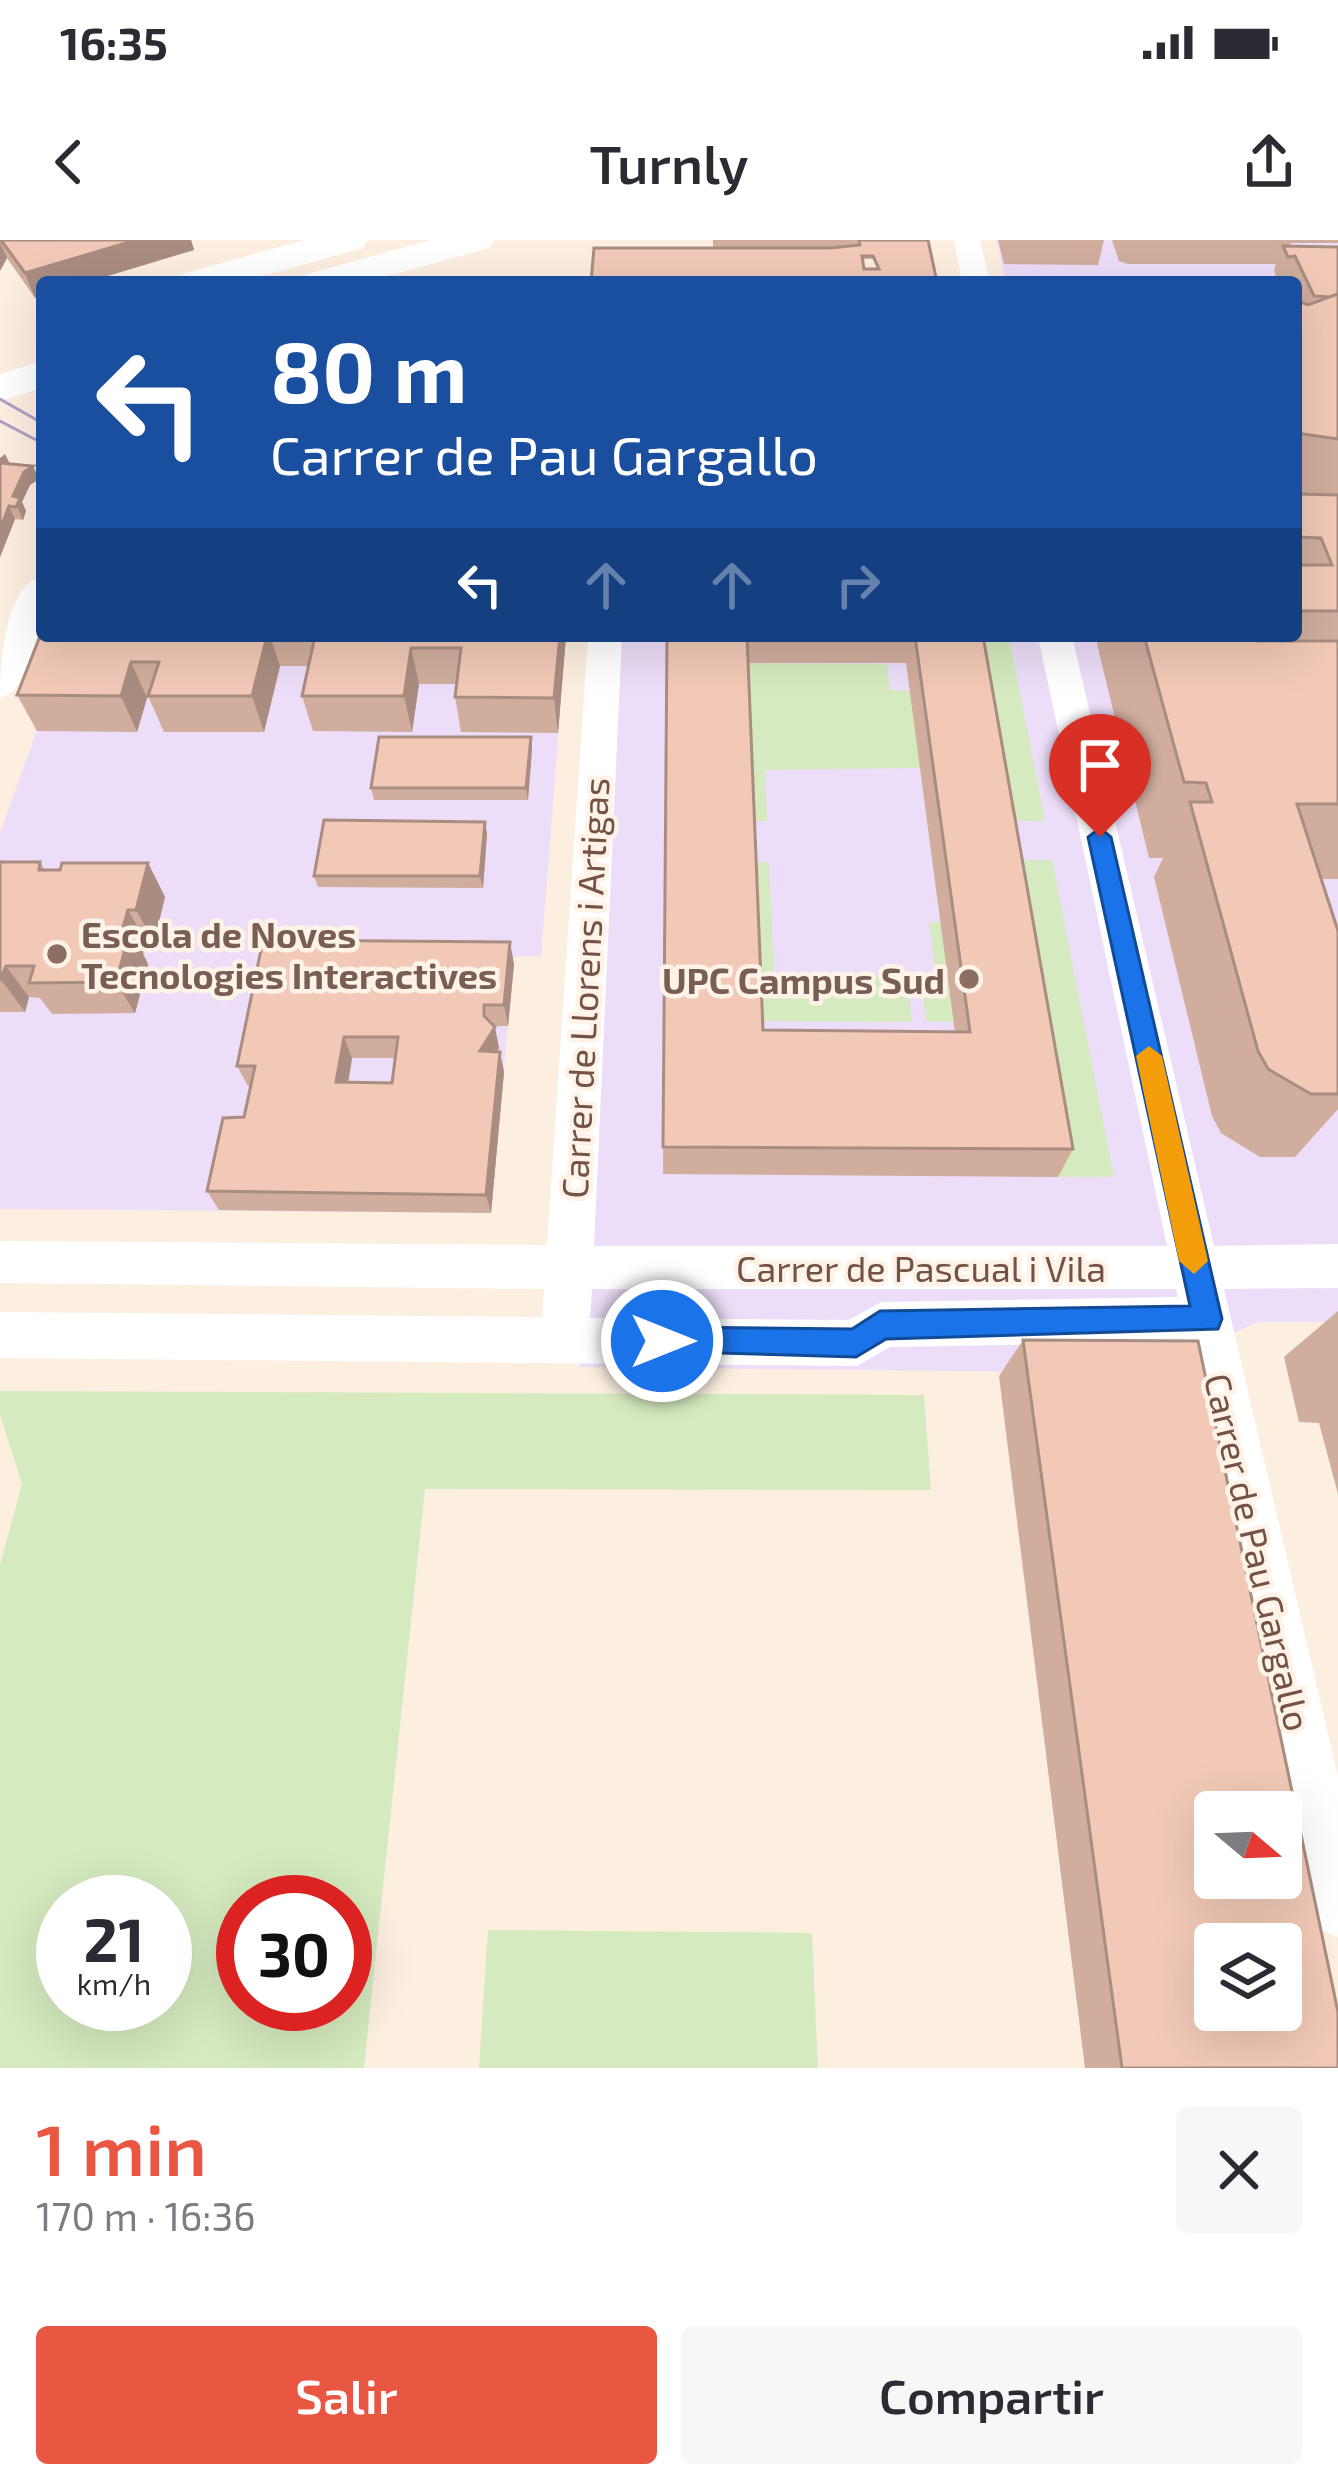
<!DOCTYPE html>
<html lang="es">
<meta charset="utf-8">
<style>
body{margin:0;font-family:"Exo 2",sans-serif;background:#f7f7f7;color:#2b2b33;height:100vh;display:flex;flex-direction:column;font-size:45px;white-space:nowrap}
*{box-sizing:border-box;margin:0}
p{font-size:39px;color:#7c7c81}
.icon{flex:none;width:66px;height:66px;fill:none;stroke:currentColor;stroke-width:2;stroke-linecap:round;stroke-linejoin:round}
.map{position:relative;height:1828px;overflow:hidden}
.panel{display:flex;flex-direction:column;background:#fff;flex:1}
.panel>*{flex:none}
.hud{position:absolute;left:36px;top:36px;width:1266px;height:366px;border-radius:12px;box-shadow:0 12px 48px #0002;background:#1a4fa0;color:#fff;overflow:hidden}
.needle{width:78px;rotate:109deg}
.buttons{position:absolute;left:1194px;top:1551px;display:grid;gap:24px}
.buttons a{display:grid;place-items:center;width:108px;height:108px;border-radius:12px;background:#fff;box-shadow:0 12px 48px #0002;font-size:60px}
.speed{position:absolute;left:36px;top:1635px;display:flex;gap:24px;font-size:60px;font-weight:700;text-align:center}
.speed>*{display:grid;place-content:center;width:156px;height:156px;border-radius:50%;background:#fff;box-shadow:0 12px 48px #0002;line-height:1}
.speed small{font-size:30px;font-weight:400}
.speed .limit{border:18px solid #d22;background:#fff;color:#111}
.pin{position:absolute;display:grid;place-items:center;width:102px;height:102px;color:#fff;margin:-123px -51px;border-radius:50% 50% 50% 0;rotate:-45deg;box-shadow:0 0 12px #0007}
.pin .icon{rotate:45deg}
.me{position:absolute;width:132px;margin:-66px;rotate:90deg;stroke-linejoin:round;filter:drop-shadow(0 0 9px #0008)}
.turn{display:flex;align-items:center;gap:42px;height:252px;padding:0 36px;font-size:54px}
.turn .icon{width:156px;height:156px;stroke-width:2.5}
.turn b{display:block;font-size:84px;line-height:102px}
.lanes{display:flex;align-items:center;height:114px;padding:0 36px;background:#0003;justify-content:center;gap:60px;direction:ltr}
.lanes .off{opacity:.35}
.round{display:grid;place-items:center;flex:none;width:126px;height:126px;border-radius:12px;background:#f7f7f7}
.summary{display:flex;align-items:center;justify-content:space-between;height:204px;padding:0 36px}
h1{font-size:72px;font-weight:600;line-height:90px;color:#e95742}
.action{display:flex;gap:24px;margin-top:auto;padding:24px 36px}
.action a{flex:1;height:138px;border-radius:12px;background:#e95742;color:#fff;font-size:48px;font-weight:600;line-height:138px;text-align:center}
.action a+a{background:#f7f7f7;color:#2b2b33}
.status{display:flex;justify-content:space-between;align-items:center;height:84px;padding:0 60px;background:#fff;direction:ltr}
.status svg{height:33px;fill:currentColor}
header{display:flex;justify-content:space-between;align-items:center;height:156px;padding:0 36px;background:#fff;font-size:54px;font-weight:600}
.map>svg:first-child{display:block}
.education{fill:#ecddf8}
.green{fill:#d5eabf;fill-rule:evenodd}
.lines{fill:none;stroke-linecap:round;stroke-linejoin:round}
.street{fill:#fff;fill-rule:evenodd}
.secondary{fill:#fff;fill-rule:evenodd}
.tram{stroke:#b09fc5;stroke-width:3}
.wall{fill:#d0ad9d;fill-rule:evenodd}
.shaded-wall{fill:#a98d80}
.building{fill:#f2c9b7;stroke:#a98d80;stroke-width:3;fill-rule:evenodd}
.route{fill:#1a73e8;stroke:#114b97;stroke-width:3}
.slow{fill:#f59e0b}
.education-dot{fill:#8d6e63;stroke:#fff3e7;stroke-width:4.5}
.labels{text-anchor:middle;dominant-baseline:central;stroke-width:9;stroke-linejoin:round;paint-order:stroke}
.education-label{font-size:36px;font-weight:bold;fill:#785e54;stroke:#fff3e7;text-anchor:start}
.street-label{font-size:36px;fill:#735247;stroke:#fff3e7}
</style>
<div class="status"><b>16:35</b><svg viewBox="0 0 49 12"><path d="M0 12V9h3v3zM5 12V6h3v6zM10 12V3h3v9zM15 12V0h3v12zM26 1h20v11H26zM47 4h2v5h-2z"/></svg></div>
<header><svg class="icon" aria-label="back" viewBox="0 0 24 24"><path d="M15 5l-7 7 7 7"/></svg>Turnly<svg class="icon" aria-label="share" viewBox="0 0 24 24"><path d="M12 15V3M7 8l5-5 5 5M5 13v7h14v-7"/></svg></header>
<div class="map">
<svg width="1338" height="1828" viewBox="0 0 1338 1828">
<rect width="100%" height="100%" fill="#fcefe0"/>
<!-- education -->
<g class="education">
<path d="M996 0H1338V1082H1257L1151 1133 580 1127 618 396H1296V42H1006Z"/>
<path d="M71 396H566L541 716 514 717 491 973 0 969V593Z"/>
</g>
<!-- green -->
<g class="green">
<path d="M968 396H1009L1045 581 998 580Z"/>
<path d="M736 423 887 424 890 450 912 451 923 528 765 530 767 581H744Z"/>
<path d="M1052 620 1114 937H1058L1005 621Z"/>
<path d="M744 622H769L774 735 907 736 912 782 748 781Z"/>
<path d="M929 682H943L955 782 926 781 921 736 936 735Z"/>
<path d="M0 1151 924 1155 931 1250 425 1249 364 1828H0V1325L22 1244 0 1175ZM63 1662H165V1764H63ZM243 1662H345V1764H243Z"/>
<path d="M488 1690 812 1693 818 1828H479Z"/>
</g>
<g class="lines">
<!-- street -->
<g class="street">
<path d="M954 0H980L990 42H962Z"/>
<path d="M42 336C42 369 37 447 0 458 0 426 4 346 42 336Z"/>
<path d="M588 396H622L594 1006H1167L1038 396H1072L1214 1006 1338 1004V1048L1224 1049 1338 1537V1697L1317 1688 1308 1667 1188 1102 890 1107 857 1126 0 1118V1072L542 1077 544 1049 0 1043V1001L547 1005ZM592 1049H1176L1178 1057 881 1062 849 1080 590 1078Z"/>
</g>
<!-- secondary -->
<g class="secondary">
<path d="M305 0H368L363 8 240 42H176L182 34Z"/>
<path d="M431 0H494L489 8 366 42H301L307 34Z"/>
<path d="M42 121V148L0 161V134Z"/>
</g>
<!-- tram -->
<g class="tram">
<path d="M0 159 42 183"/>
<path d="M0 181 42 203"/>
</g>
</g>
<!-- wall -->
<g class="wall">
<path d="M0 0H191L194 10 42 42V56L35 58 7 18 0 31Z"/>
<path d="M713 0H928L937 42 713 8ZM862 19H874L879 29H864Z"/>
<path d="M998 0H1104L1098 25 1004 24Z"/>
<path d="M1112 0H1338V3H1291L1289 6 1338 7V639H1321L1338 691V869L1295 917H1260L1221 893 1212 876 1154 637 1163 618H1149L1097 404 1099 396H1296V42H1278L1274 31 1276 24H1128L1119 21Z"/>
<path d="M10 224 39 239 30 245 22 262 26 271 23 280 15 279 0 317Z"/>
<path d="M42 396H566L558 493 461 492 455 457 457 444H419L412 492 313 491 302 456 309 426H280L264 492H164L149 458H147L137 492 37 491 17 455Z"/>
<path d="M667 396H983L1073 909 1058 937 663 934ZM748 423H906L955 792 763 790Z"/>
<path d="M532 509 528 560H374L371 548Z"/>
<path d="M485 582 487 594 483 648 318 647 314 636Z"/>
<path d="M0 622H40L45 630 148 623 165 657 154 702H146L143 714 148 724 135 773 52 774 40 758 29 757 25 772H0Z"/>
<path d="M514 724 508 786H494L499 808 497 812H500L504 832 491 973 219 970 207 951 244 877 250 846H248L237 826ZM352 818H395L392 843 348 842Z"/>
<path d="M1338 1071V1254L1319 1183 1299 1182 1284 1117Z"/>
<path d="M1023 1100 1338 1828H1085L999 1136Z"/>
</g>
<!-- shaded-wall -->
<g class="shaded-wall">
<path d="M136 0H191L194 10 88 42H42V56L35 58 25 33Z"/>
<path d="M0 2 7 18 0 31Z"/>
<path d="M5 214 11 226 0 236V218Z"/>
<path d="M33 226 39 239 30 245 22 262 26 271 23 280 13 256 24 232Z"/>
<path d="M9 266 15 279 0 317V289Z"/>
<path d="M267 396H270L280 426 264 492 252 456Z"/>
<path d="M560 396H566L558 493 554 458Z"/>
<path d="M411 408 419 444 412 492 404 456Z"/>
<path d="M131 422 147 458 137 492 121 456Z"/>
<path d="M531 497 532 509 528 560 526 548Z"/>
<path d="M485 582 487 594 483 648 480 636Z"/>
<path d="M148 623 165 657 154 702 136 670Z"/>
<path d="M128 670 146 702 143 714 148 724 135 773 116 742 122 691Z"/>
<path d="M510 702 514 724 508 786 504 765Z"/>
<path d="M6 726 29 757 25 772 2 741Z"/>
<path d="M495 787 499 808 485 831 480 811Z"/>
<path d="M344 797 352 818 345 862 336 842Z"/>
<path d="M500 812 504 832 491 973 486 955Z"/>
</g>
<!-- building -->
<g class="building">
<path d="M1 0H136L25 33Z"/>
<path d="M859 0H928L937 42H591L594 8H830L860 5ZM862 16H873L879 29H864Z"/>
<path d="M1283 6 1338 7V54L1330 57 1314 56 1295 16 1288 17Z"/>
<path d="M1338 54V199L1296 193V60L1308 65Z"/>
<path d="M0 223 33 226 24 232 13 256 20 258 16 267 9 266 0 289Z"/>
<path d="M1296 254 1338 255V371H1296V325H1332L1321 298 1296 297Z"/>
<path d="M42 391V396H267L252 456H148L159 422H131L121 456 17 455Z"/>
<path d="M315 396H560L554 458 455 457 461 408H411L404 456H302Z"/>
<path d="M667 396H747L763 790 970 792 915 396H983L1073 909 663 907Z"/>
<path d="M1144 396H1256L1257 401H1338V564H1297L1338 691V854H1311L1268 829 1258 811 1190 562H1212L1206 543 1184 542Z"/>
<path d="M379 497H531L526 548H371Z"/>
<path d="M324 580 485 582 480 636H314Z"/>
<path d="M0 622H40L39 630H60L62 623H148L136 670H128L122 691H130L116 742 29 743 34 726H6L0 741Z"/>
<path d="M263 700 510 702 504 765H484V776L495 787 480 811 500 812 486 955 207 951 223 878 244 877 255 826H237ZM344 797H398L392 843 336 842Z"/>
<path d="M1023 1100 1198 1101 1338 1772V1828H1122ZM1215 1572H1281V1638H1215ZM1215 1704H1281V1770H1215Z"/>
</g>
<!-- route -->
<path class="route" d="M1100 588 1111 597 1222 1079 1218 1089 886 1099 856 1117 651 1111 647 1101 651 1091 662 1087 852 1089 880 1071 1190 1066 1088 597Z"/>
<!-- slow -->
<path class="slow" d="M1149 806 1162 816 1208 1021 1194 1034 1179 1021 1136 816Z"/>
<!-- markers -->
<g class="education-dot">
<circle cx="57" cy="714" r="12"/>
<circle cx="969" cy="739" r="12"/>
</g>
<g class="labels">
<!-- education labels -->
<g class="education-label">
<text x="81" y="693">Escola de Noves<tspan x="81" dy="41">Tecnologies Interactives</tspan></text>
<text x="945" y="739" text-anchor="end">UPC Campus Sud</text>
</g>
<!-- street labels -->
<g class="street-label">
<text transform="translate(584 748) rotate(-87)">Carrer de Llorens i Artigas</text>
<text x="921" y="1027">Carrer de Pascual i Vila</text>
<text transform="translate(1259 1312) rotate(77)">Carrer de Pau Gargallo</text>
</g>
</g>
</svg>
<div class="buttons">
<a><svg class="needle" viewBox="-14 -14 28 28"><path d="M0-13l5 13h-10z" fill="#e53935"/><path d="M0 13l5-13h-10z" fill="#7c7c81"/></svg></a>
<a><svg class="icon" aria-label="layers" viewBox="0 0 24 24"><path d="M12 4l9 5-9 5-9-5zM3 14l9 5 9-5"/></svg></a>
</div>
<div class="speed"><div>21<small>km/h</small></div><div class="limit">30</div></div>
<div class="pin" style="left:1100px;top:597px;background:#d93025"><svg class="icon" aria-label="arrive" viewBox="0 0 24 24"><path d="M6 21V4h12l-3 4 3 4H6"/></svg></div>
<svg class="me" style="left:662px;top:1101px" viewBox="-20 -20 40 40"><circle r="17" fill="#1a73e8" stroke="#fff" stroke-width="3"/><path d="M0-11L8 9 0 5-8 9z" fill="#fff"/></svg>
<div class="hud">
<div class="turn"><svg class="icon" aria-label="left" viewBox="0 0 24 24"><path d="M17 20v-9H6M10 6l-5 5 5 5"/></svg><div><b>80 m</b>Carrer de Pau Gargallo</div></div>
<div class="lanes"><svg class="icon" aria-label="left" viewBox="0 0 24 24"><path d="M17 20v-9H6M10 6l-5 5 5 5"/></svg><svg class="icon off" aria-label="ahead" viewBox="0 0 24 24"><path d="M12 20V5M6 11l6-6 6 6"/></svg><svg class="icon off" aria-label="ahead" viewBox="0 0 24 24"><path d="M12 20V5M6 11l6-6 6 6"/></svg><svg class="icon off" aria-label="right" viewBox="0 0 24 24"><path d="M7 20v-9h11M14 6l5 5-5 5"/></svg></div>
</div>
</div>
<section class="panel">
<div class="summary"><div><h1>1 min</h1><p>170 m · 16:36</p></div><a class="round"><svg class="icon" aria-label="close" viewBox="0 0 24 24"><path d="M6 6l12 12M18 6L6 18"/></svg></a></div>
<div class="action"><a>Salir</a><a>Compartir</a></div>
</section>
